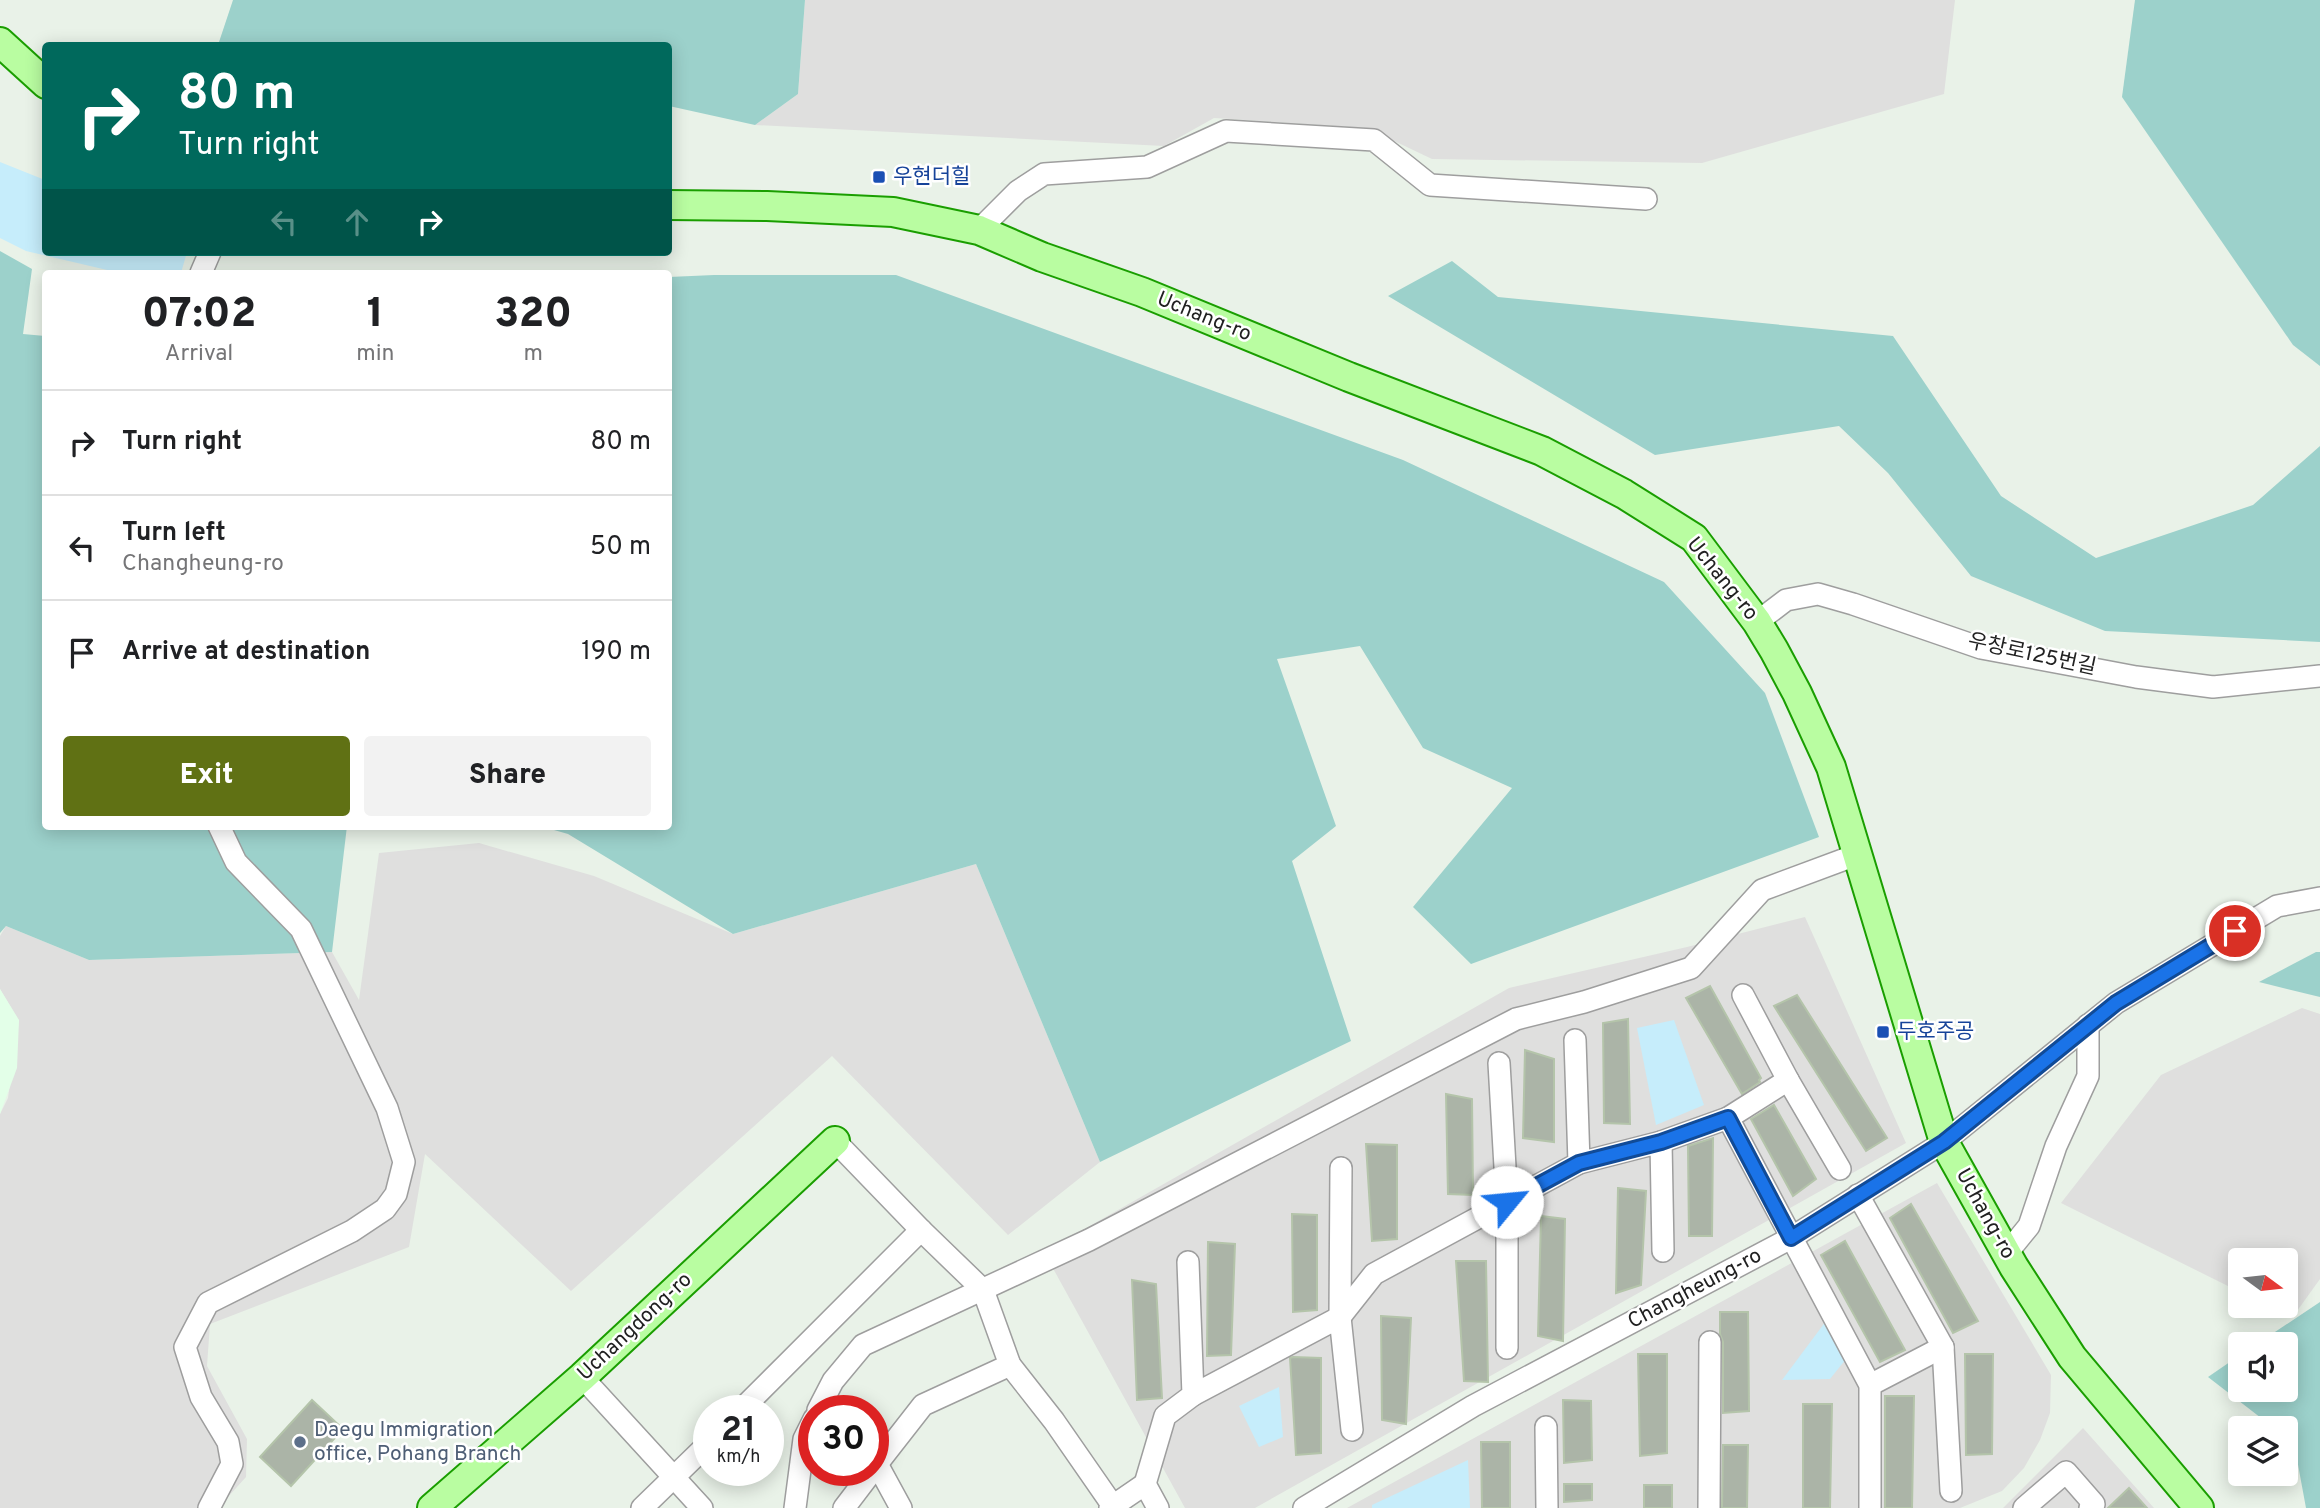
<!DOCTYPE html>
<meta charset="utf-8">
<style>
body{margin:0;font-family:Overpass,"Noto Sans KR",sans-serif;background:#f2f2f2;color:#202124;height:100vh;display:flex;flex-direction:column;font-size:26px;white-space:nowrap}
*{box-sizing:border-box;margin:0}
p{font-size:23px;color:#757577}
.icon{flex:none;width:38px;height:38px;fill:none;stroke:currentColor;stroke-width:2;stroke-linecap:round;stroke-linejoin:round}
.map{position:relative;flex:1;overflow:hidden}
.sheet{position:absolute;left:42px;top:270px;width:630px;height:560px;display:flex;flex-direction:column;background:#fff;border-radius:7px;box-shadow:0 4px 18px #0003}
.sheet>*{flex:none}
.banner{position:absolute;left:42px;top:42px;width:630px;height:214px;border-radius:7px;box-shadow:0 4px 18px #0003;background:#00695c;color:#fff;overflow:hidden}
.needle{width:46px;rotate:105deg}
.controls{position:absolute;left:2228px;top:1248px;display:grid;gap:14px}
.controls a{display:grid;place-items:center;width:70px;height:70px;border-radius:7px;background:#fff;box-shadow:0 4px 18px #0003;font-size:35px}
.speed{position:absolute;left:693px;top:1395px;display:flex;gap:14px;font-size:35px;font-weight:700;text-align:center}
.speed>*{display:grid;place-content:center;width:91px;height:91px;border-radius:50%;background:#fff;box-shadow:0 4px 18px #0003;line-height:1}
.speed small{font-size:18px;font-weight:400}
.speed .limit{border:10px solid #d22;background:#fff;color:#111}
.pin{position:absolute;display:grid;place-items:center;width:60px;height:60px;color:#fff;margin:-30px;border:4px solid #fff;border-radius:50%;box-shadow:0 2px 7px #0007}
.me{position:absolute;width:77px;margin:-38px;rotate:62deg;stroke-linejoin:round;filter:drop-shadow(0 0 5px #0008)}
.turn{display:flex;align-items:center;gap:24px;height:147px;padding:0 21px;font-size:32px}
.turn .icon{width:91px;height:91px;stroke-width:2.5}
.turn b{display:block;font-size:49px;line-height:60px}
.lanes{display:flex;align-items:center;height:66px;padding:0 21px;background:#0003;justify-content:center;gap:35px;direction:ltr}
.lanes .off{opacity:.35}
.eta{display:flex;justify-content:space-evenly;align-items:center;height:119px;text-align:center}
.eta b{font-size:42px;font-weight:800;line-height:49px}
.primary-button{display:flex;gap:14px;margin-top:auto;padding:14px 21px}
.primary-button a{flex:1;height:80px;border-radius:7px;background:#607114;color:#fff;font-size:28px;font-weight:800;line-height:80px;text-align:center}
.primary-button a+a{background:#f2f2f2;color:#202124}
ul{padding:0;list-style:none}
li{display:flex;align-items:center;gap:21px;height:105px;padding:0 21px;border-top:2px solid #e0e0e0}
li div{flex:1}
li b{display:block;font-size:26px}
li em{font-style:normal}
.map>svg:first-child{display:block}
.residential{fill:#dfdfde}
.education{fill:#e3ffe8}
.forest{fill:#9cd1cb}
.park{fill:#c6edfb}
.building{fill:#abb4a7;stroke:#b4c4aa;stroke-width:2}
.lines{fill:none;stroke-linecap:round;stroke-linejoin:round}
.minor-casing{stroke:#9e9e9e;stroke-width:24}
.major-casing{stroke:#1a9e00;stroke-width:32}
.minor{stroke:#fff;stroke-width:21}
.major{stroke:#b9fda1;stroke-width:28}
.route-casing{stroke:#114b97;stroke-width:18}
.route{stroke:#1a73e8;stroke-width:12}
.transit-dot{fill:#1a4fb4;stroke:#fff;stroke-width:2.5}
.service-dot{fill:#5c6f8a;stroke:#fff;stroke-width:2.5}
.labels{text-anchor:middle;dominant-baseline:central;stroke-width:5;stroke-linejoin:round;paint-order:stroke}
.transit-label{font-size:21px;fill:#164399;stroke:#fff;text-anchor:start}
.street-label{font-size:21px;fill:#212121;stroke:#fff}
.service-label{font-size:21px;fill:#4e5e75;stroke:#fff;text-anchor:start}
</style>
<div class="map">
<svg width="2320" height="1508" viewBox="0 0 2320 1508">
<rect width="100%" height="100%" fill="#e9f2e8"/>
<!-- residential -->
<g class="residential">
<path d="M805 0H1955L1944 94 1702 163 1432 159 1367 128 1214 118 1164 146 755 125 798 94Z"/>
<path d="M479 843 594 876 733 934 976 864 1100 1162 1008 1235 832 1056 571 1291 425 1154 409 1247 210 1324 207 1366 247 1439 246 1477 218 1508H0V1114L8 1098 19 1021 0 989V936L6 926 89 960 332 952 359 1000 379 853Z"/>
<path d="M1805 917 1906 1143 1255 1508H1185L1044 1252 1509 988 1687 947Z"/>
<path d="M2302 1008 2320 1014V1279L2292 1318 2267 1306H2286V1260H2240V1292L2061 1203 2161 1075Z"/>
<path d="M1937 1183 2051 1375 2050 1413 2040 1440 2024 1468 2002 1491 1960 1508H1347Z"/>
<path d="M2083 1428 2154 1508H2003Z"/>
</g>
<!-- education -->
<path class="education" d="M0 989 19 1020 17 1068 0 1114Z"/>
<!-- forest -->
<g class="forest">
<path d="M233 0H805L798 94 755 125 669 106 668 46 218 45Z"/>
<path d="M2135 0H2320V366L2293 345 2122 97Z"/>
<path d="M0 251 32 269 23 334 45 336 46 826H347L332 952 89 960 6 926 0 933Z"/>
<path d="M1452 261 1498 297 1893 336 2001 496 2096 558 2253 505 2320 446V642L2105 631 1971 576 1888 473 1839 426 1655 455 1388 296Z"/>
<path d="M714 275H896L1403 460 1664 582 1765 693 1819 837 1471 964 1413 907 1512 788 1423 748 1360 646 1277 659 1336 826 1292 861 1351 1041 1100 1162 976 864 733 934 568 834 540 826H668L669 277Z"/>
<path d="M2316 952H2320V997L2259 982Z"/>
<path d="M2320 1302V1508H2306L2294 1443 2286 1437V1428H2274L2208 1377 2240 1355V1390H2286V1344H2257Z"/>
</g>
<!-- park -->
<g class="park">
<path d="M0 162 45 180 46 252H187L181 273H120L26 251 0 238Z"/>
<path d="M1674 1020 1704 1105 1656 1125 1637 1028Z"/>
<path d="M1826 1321 1846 1359 1830 1379 1782 1380Z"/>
<path d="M1279 1387 1283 1437 1259 1447 1239 1406Z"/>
<path d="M1468 1460 1470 1508H1372V1505Z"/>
</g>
<!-- building -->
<g class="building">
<path d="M1710 986 1761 1078 1759 1080 1760 1082 1742 1094 1686 998Z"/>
<path d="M1797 995 1887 1138 1866 1151 1774 1006Z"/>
<path d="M1628 1019 1630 1124 1604 1123 1603 1023Z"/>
<path d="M1525 1050 1554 1059V1142L1523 1138Z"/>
<path d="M1446 1094 1472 1099 1473 1195 1448 1194Z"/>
<path d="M1774 1105 1816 1179 1793 1196 1751 1119Z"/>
<path d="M1713 1138 1712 1236H1689L1688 1146Z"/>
<path d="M1366 1144 1397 1145V1239L1372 1241Z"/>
<path d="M1618 1188 1646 1191 1641 1285 1616 1293Z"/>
<path d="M1911 1204 1978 1321 1953 1333 1890 1218Z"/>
<path d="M1292 1214 1317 1215V1310L1293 1312Z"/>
<path d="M1541 1216 1565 1219 1563 1341 1538 1336Z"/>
<path d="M1845 1241 1905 1350 1880 1362 1821 1255Z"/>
<path d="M1208 1242 1235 1244 1231 1355 1207 1356Z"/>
<path d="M1456 1261H1486L1488 1382 1464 1381Z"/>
<path d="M1132 1280 1156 1284 1162 1398 1137 1400Z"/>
<path d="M1720 1312H1748L1749 1411 1723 1413V1342L1720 1334Z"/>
<path d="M1381 1316 1411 1318 1406 1424 1382 1420Z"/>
<path d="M1638 1354H1667V1453L1640 1456Z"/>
<path d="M1965 1354H1993L1992 1454 1966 1455Z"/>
<path d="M1293 1357 1321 1358V1453L1296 1455 1290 1358Z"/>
<path d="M1885 1396H1914L1912 1508H1885Z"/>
<path d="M312 1400 343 1429 291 1486 260 1457Z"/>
<path d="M1563 1400 1591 1401 1592 1460 1564 1463Z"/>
<path d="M1803 1404H1832L1830 1508H1803Z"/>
<path d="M1481 1442H1510V1508H1482Z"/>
<path d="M1723 1445H1748L1747 1508H1722Z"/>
<path d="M1564 1484H1592V1500L1564 1502Z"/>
<rect x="1644" y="1485" width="28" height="23"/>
<path d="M2129 1488 2147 1508H2108Z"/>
</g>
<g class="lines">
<defs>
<g id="minor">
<path d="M979 230 1018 191 1044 174 1147 167 1226 131 1374 140 1430 185 1646 199"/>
<path d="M201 273 210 252"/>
<path d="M1757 622 1786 600 1818 594 1853 604 1981 648 2136 677 2213 687 2320 676"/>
<path d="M1743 995 1788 1080"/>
<path d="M1499 1063 1507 1202 1579 1163 1575 1040"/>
<path d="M1728 1118 1788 1080 1840 1169"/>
<path d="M835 1141 921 1230 983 1290 1010 1365 1054 1421 1113 1506"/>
<path d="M1661 1142 1728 1118 1870 1385V1508"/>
<path d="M1579 1163 1661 1142 1663 1251"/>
<path d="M1858 1195 1943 1347 1870 1385"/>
<path d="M2007 1253 2029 1226 2056 1146 2088 1076V1025"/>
<path d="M1340 1317 1374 1274 1507 1202V1348"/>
<path d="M1340 1317 1341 1168"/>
<path d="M1943 1347 1951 1491"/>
<path d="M582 1377 702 1508"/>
<path d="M1193 1395 1340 1317 1352 1430"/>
<path d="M741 1410 921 1230"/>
<path d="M818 1410 833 1381 863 1345 1089 1240 1516 1019 1584 1002 1691 968 1762 890 1856 855"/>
<path d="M1546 1427 1547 1508"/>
<path d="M877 1464 901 1508"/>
<path d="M873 1469 923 1405 1010 1365"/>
<path d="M1145 1484 1165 1416 1193 1395 1188 1262"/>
<path d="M209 1508 232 1464 228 1442 201 1397 185 1347 208 1303 352 1231 385 1209 396 1194 404 1162 387 1108 301 929 236 862 219 826"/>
<path d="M642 1508 709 1443"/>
<path d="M795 1508 804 1439 814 1419"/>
<path d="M844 1508 873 1470"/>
<path d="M1110 1508 1145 1484 1158 1508"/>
<path d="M1304 1508 1473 1406 1791 1238 1944 1142 2116 1003 2277 906 2320 898"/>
<path d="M1709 1508 1710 1342"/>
<path d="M2024 1508 2066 1472 2094 1504 2090 1508"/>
</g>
<g id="major">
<path d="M0 42 46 84"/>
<path d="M668 205 767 206 893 212 979 230 1042 257 1142 292 1349 377 1542 451 1624 494 1694 538 1757 622 1774 650 1797 693 1831 767 1944 1142 2014 1267 2072 1357 2199 1508"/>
<path d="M432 1508 582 1377 835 1141"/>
</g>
</defs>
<!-- minor casing -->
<use href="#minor" class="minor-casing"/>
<!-- major casing -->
<use href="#major" class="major-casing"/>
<!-- minor -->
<use href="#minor" class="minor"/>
<!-- major -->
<use href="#major" class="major"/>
</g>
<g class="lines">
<defs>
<path id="route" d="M1507 1202 1579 1163 1661 1142 1728 1118 1791 1238 1944 1142 2116 1003 2235 931"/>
</defs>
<!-- route casing -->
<use href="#route" class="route-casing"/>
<!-- route -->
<use href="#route" class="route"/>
</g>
<!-- markers -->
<g class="transit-dot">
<rect x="872" y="170" width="14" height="14" rx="3.5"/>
<rect x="1876" y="1025" width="14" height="14" rx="3.5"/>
</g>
<circle class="service-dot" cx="300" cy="1442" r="7"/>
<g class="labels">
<!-- transit labels -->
<g class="transit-label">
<text x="893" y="177">우현더힐</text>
<text x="1897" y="1032">두호주공</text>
</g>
<!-- street labels -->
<g class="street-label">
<text transform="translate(1204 317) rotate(22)">Uchang-ro</text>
<text transform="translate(1722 579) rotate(51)">Uchang-ro</text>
<text transform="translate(2032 655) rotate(12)">우창로125번길</text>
<text transform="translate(1985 1214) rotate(61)">Uchang-ro</text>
<text transform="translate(1695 1289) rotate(-28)">Changheung-ro</text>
<text transform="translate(635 1327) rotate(-43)">Uchangdong-ro</text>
</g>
<!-- service labels -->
<g class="service-label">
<text x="314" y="1430">Daegu Immigration<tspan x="314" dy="24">office, Pohang Branch</tspan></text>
</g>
</g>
</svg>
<div class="controls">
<a><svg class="needle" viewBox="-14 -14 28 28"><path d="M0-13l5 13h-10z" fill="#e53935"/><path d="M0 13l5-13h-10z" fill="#757577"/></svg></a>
<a><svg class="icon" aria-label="sound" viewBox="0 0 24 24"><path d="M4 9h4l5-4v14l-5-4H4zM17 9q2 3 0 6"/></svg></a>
<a><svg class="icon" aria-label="layers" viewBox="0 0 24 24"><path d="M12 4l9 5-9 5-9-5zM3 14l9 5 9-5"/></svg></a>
</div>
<div class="speed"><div>21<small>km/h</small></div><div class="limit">30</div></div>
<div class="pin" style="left:2235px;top:931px;background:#d93025"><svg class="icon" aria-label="arrive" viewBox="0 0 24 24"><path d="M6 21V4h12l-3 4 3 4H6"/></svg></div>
<svg class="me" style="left:1507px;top:1202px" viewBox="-20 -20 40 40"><circle r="19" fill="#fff"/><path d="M0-13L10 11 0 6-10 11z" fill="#1a73e8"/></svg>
<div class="banner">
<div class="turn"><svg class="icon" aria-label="right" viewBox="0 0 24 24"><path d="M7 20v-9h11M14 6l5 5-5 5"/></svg><div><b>80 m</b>Turn right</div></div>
<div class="lanes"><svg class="icon off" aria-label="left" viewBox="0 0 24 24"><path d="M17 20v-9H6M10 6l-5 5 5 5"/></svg><svg class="icon off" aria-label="ahead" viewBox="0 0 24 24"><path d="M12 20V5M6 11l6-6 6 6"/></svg><svg class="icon" aria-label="right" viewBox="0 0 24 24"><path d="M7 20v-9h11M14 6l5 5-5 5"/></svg></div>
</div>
<section class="sheet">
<div class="eta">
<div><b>07:02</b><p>Arrival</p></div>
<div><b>1</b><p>min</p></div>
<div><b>320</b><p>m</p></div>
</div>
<ul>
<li><svg class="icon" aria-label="right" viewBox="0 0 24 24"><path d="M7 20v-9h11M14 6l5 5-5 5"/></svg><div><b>Turn right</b></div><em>80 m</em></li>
<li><svg class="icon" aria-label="left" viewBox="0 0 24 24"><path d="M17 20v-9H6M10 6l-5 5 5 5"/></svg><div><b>Turn left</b><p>Changheung-ro</p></div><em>50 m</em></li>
<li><svg class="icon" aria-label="arrive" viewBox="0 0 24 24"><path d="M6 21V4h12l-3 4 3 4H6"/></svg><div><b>Arrive at destination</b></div><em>190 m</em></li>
</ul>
<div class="primary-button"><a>Exit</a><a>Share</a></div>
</section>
</div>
